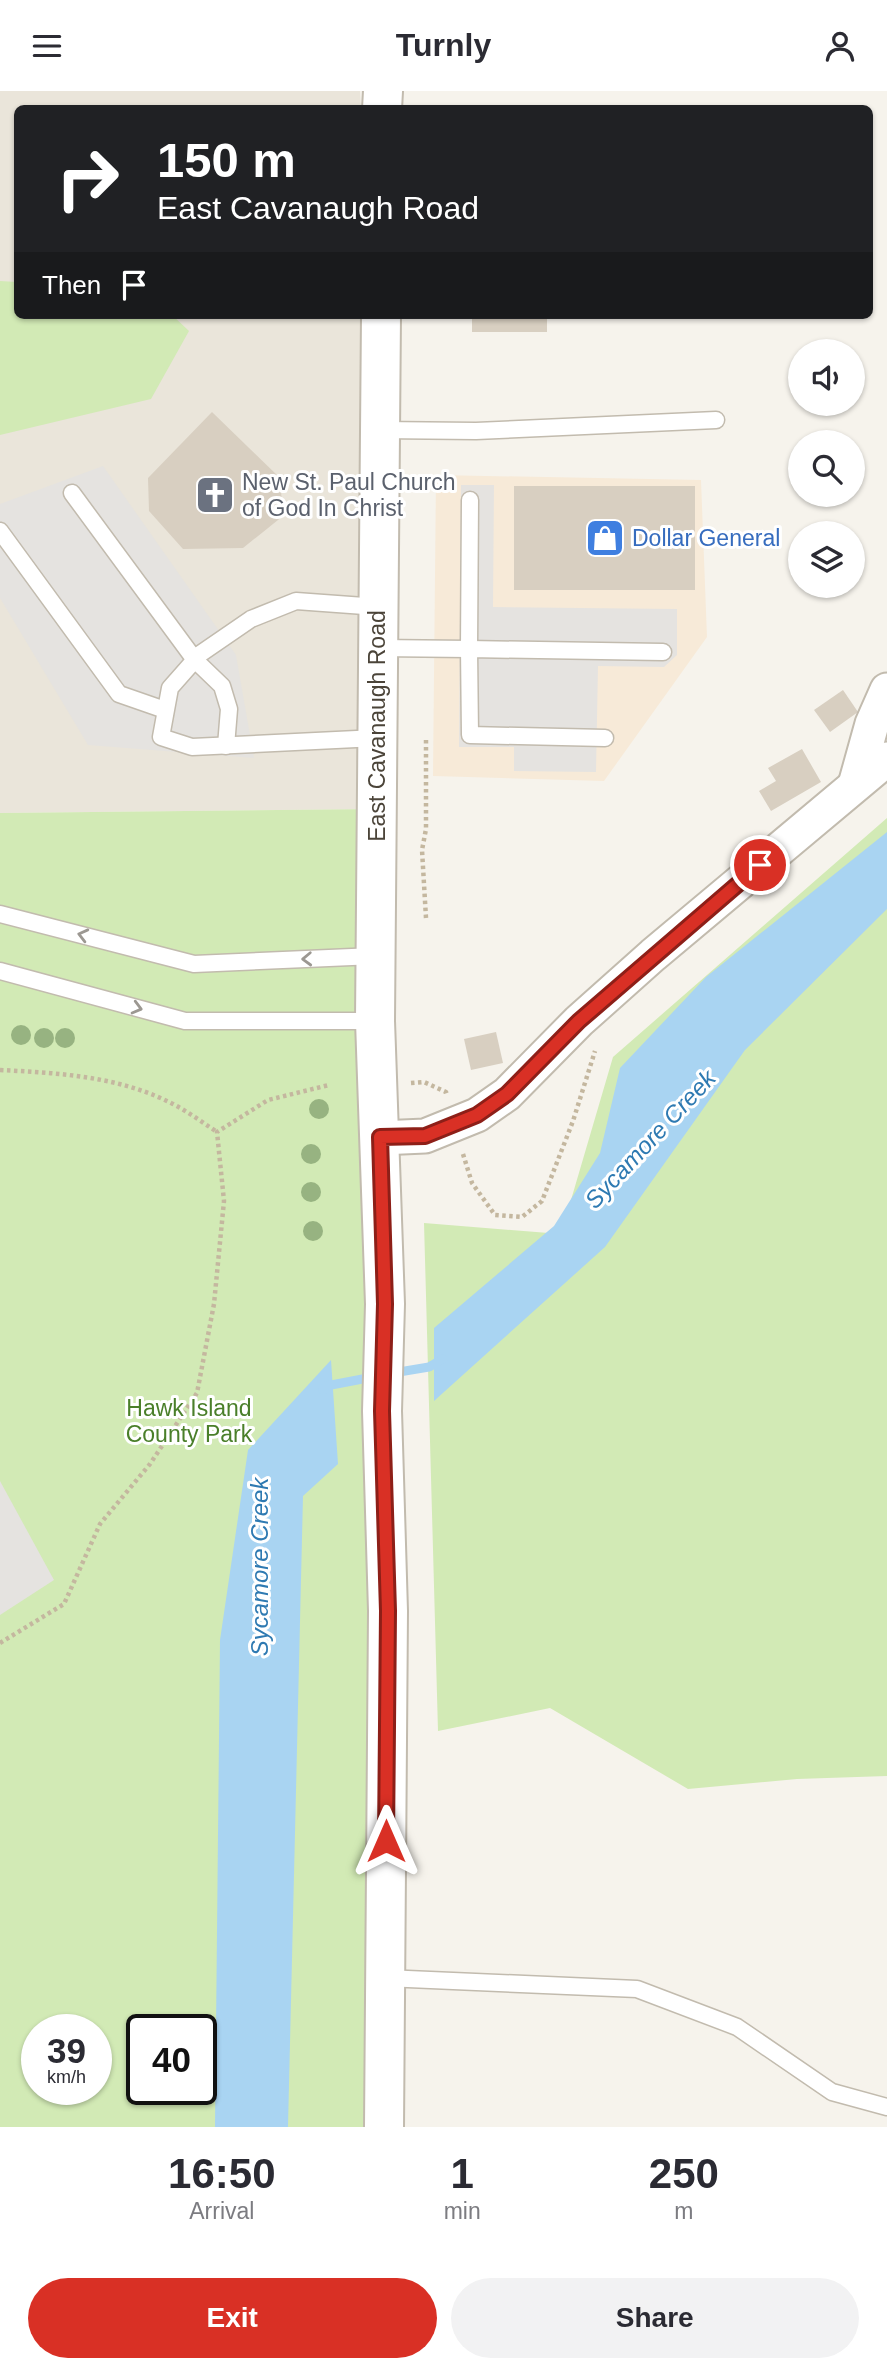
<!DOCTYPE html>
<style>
body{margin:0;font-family:Arial,sans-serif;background:#f2f2f3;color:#2b2b33;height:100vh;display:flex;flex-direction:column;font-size:26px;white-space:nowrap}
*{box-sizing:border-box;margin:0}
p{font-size:23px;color:#7c7c81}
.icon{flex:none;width:38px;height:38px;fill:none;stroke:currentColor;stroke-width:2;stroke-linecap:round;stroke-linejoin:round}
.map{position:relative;height:2036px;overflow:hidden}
.sheet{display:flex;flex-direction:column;background:#fff;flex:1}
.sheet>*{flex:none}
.banner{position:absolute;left:14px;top:14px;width:859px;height:214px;border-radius:10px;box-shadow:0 2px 5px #0004;background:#202124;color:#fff;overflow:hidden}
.fabs{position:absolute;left:788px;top:248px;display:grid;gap:14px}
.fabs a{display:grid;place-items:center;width:77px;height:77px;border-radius:50%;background:#fff;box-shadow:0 2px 5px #0004;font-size:35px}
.speed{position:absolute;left:21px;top:1923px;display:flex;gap:14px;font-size:35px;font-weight:700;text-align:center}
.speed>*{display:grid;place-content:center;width:91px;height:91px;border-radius:50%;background:#fff;box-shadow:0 2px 5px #0004;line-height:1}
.speed small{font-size:18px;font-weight:400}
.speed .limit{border:4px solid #111;border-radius:10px;background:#fff;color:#111}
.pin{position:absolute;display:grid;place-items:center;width:60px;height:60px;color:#fff;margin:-30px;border:4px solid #fff;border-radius:50%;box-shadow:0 2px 7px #0007}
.me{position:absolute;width:77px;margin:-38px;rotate:0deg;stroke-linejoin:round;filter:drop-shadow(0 0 5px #0008)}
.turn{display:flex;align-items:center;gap:24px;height:147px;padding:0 28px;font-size:32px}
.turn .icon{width:91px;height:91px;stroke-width:2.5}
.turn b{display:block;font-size:49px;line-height:60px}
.then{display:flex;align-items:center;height:66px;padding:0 28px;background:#0003;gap:14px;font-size:26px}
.eta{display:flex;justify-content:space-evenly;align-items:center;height:119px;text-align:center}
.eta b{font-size:42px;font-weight:600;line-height:49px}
.action{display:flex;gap:14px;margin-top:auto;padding:14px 28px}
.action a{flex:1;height:80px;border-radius:42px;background:#d93025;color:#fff;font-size:28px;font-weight:600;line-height:80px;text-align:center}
.action a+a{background:#f2f2f3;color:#2b2b33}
header{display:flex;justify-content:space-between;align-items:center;height:91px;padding:0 28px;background:#fff;font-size:32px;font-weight:600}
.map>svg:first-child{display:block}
.residential{fill:#eae5da}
.commercial{fill:#f7ead8}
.green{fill:#d2eab5;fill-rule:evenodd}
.parking{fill:#e5e3e0}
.water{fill:#a9d4f2}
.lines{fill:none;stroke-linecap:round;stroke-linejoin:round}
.stream{stroke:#a9d4f2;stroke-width:9}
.building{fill:#d8cfc1}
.service-casing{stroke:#c2bbae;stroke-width:19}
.minor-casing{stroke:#c2bbae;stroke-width:37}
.tertiary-casing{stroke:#c2bbae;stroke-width:42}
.path{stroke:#c4b79f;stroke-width:4.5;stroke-dasharray:3.5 3.5;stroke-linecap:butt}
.service{stroke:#fff;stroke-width:16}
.minor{stroke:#fff;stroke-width:33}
.tertiary{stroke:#fff;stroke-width:38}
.tree{fill:#97b381}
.oneway{stroke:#9c9892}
.route-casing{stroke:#8d1f18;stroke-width:18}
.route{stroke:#d93025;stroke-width:12}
.labels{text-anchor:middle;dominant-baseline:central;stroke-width:6;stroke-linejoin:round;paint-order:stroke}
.worship-label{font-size:23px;fill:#5b616d;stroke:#fff;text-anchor:start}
.shop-label{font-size:23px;fill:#366cbe;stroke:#fff;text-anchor:start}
.street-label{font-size:23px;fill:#4b4439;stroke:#fff}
.park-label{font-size:23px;fill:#4a7f2a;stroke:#fff}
.water-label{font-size:24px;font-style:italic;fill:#2e7ab2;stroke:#fff}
</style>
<header><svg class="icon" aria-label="menu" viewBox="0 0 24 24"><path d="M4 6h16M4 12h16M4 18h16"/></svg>Turnly<svg class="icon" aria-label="person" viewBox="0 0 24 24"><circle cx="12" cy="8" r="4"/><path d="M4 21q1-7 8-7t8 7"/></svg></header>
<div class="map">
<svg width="887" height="2036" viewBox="0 0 887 2036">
<rect width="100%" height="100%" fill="#f6f3ec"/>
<!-- residential -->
<path class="residential" d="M0 0H360L361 17 18 18V224H365L377 718 0 722Z"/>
<!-- commercial -->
<path class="commercial" d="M436 384 701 389 707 546 604 690 433 685Z"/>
<!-- green -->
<g class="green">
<path d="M0 190 17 191 18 224H172L189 240 151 308 0 344Z"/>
<path d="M377 718 379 2036H0V722ZM37 1939H96V1998H37ZM142 1939H201V1998H142Z"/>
<path d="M887 727V1685L797 1688 688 1698 550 1617 438 1640 424 1132 561 1143 613 966Z"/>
</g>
<!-- parking -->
<g class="parking">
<path d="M103 375 236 564 254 667 88 654 0 507V413Z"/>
<path d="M461 394H494L493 516 677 518V564L664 576 598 575 596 681 514 680V656H459Z"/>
<path d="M0 1390 54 1489 0 1524Z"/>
</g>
<!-- water -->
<g class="water">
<path d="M887 741V818L745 959 605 1156 434 1310V1237L554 1135 600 1062 620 977 706 886Z"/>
<path d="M331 1269 338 1373 303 1405 288 2036H215L220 1549 248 1359Z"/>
</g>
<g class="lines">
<!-- stream -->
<g class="stream">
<path d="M393 1282 429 1276 443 1268"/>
<path d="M323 1299 326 1295 373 1286"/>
</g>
</g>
<!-- building -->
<g class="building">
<rect x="472" y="224" width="75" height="17"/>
<path d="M212 321 280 387 283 425 243 457 183 458 149 420 148 387Z"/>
<rect x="514" y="395" width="181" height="104"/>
<path d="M843 599 858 621 830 641 814 619Z"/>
<path d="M802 658 821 691 771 720 759 700 776 690 768 677Z"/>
<path d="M496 941 503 972 471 979 464 948Z"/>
</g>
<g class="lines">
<defs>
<g id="service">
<path d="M379 339 476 340 716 329"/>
<path d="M72 402 195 569 222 595 229 618 226 655"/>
<path d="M0 440 119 603 165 619"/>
<path d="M378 557 469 558 470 409"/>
<path d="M377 647 192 656 161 646 170 597 200 563 251 528 296 510 378 516"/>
<path d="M605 647 470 644 469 558 663 561"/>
<path d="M0 823 194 873 375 865"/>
<path d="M0 880 185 930H375"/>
<path d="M385 1887 637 1898 737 1936 832 2001 887 2016"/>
</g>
<g id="minor">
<path d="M855 694 872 633 887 599"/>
<path d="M380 1047 425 1045 477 1024 507 1003 579 930 653 864 887 668"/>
</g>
<g id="tertiary">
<path d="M382 18 383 0"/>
<path d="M381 224 375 930 385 1213 382 1320 388 1520 384 2036"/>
</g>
</defs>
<!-- service casing -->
<use href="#service" class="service-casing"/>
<!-- minor casing -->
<use href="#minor" class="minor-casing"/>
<!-- tertiary casing -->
<use href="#tertiary" class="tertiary-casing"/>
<!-- path -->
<g class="path">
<path d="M426 827 422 759 426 738V649"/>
<path d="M0 979C58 982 118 985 171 1012 187 1020 202 1031 217 1041"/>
<path d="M411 992 424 991 446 1001 447 1004"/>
<path d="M463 1063 472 1092 495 1124 522 1126 542 1110 573 1030 595 960"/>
<path d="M0 1552 64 1513 100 1433 150 1373 197 1302 214 1213 224 1110 217 1041 268 1009 329 994"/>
</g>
<!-- service -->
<use href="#service" class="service"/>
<!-- minor -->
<use href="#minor" class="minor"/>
<!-- tertiary -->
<use href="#tertiary" class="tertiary"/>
</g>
<!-- trees -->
<g class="tree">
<circle cx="21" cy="944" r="10"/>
<circle cx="44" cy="947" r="10"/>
<circle cx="65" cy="947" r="10"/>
<circle cx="319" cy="1018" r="10"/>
<circle cx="311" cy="1063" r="10"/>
<circle cx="311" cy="1101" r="10"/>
<circle cx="313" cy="1140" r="10"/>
</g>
<!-- one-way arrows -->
<defs><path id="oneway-chevron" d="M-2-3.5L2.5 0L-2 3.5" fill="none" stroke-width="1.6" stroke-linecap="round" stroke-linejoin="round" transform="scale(1.75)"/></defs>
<g class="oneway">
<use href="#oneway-chevron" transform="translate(83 844) rotate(-166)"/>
<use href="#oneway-chevron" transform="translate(307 868) rotate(178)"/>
<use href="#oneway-chevron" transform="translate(137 917) rotate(15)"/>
</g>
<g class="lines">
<defs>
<path id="route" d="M386 1750 388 1520 382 1320 385 1213 380 1046 425 1045 477 1024 507 1003 579 930 760 774"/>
</defs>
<!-- route casing -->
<use href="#route" class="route-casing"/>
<!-- route -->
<use href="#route" class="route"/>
</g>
<!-- icons -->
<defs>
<symbol id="church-square" viewBox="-11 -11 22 22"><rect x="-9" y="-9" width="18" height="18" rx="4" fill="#6b7280" stroke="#fff"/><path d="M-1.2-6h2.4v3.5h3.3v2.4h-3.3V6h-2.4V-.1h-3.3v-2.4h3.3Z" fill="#fff"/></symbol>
<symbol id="shop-square" viewBox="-11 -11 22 22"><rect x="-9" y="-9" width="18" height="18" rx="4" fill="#3f7fe0" stroke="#fff"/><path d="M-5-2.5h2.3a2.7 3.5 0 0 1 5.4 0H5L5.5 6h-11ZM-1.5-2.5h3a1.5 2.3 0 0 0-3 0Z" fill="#fff"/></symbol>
</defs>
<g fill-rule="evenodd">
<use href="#church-square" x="193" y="382" width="44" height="44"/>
<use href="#shop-square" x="583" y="425" width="44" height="44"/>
</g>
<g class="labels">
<!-- worship labels -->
<g class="worship-label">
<text x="242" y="391">New St. Paul Church<tspan x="242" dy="26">of God In Christ</tspan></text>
</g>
<!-- shop labels -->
<g class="shop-label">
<text x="632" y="447">Dollar General</text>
</g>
<!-- street labels -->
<g class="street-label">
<text transform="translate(377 635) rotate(-90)">East Cavanaugh Road</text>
</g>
<!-- park labels -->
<g class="park-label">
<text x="189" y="1317">Hawk Island<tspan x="189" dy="26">County Park</tspan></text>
</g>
<!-- water labels -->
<g class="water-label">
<text transform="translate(650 1048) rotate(-47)">Sycamore Creek</text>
<text transform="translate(259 1476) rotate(-90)">Sycamore Creek</text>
</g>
</g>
</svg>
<div class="fabs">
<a><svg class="icon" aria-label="sound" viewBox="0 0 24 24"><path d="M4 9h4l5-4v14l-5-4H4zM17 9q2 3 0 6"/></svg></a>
<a><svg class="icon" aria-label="search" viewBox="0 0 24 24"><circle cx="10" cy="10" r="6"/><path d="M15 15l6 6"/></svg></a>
<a><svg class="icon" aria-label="layers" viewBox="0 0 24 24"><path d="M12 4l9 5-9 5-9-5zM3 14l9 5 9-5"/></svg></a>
</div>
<div class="speed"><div>39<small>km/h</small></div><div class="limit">40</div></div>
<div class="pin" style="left:760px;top:774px;background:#d93025"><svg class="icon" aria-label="arrive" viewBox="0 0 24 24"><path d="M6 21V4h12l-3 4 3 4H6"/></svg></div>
<svg class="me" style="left:386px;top:1750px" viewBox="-20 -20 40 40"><path d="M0-17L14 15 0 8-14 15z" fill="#d93025" stroke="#fff" stroke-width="4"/></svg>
<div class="banner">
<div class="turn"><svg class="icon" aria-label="right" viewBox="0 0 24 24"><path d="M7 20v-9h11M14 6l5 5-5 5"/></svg><div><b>150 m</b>East Cavanaugh Road</div></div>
<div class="then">Then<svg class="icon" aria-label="arrive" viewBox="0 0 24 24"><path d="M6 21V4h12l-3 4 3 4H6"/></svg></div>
</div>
</div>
<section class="sheet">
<div class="eta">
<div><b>16:50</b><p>Arrival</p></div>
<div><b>1</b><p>min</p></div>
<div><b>250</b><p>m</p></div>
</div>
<div class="action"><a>Exit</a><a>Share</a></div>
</section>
